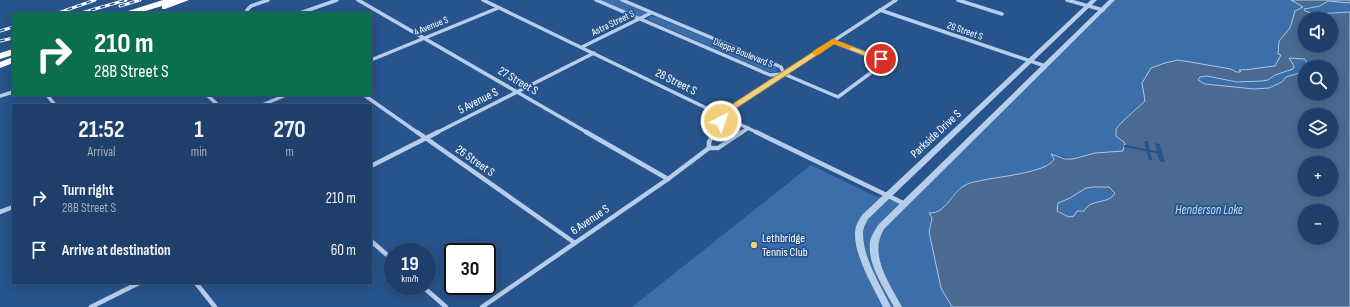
<!DOCTYPE html>
<meta charset="utf-8">
<style>
body{margin:0;font-family:"Sofia Sans Condensed",sans-serif;background:#25466f;color:#f1f3f6;height:100vh;display:flex;flex-direction:column;font-size:15px;white-space:nowrap}
*{box-sizing:border-box;margin:0}
p{font-size:13px;color:#a0afc0}
.icon{flex:none;width:22px;height:22px;fill:none;stroke:currentColor;stroke-width:2;stroke-linecap:round;stroke-linejoin:round}
.map{position:relative;flex:1;overflow:hidden}
.side{position:absolute;left:12px;top:104px;width:360px;height:180px;display:flex;flex-direction:column;background:#1d3f69;border-radius:0px;box-shadow:0 2px 10px #0003,0 0 0 1px #3b587d}
.side>*{flex:none}
.hud{position:absolute;left:12px;top:12px;width:360px;height:84px;border-radius:0px;box-shadow:0 2px 10px #0003,0 0 0 1px #3b587d;background:#0b6e4f;color:#fff;overflow:hidden}
.controls{position:absolute;left:1298px;top:12px;display:grid;gap:8px}
.controls a{display:grid;place-items:center;width:40px;height:40px;border-radius:50%;background:#1d3f69;box-shadow:0 2px 10px #0003,0 0 0 1px #3b587d;font-size:20px}
.speed{position:absolute;left:384px;top:243px;display:flex;gap:8px;font-size:20px;font-weight:700;text-align:center}
.speed>*{display:grid;place-content:center;width:52px;height:52px;border-radius:50%;background:#1d3f69;box-shadow:0 2px 10px #0003,0 0 0 1px #3b587d;line-height:1}
.speed small{font-size:10px;font-weight:400}
.speed .limit{border:2px solid #111;border-radius:6px;background:#fff;color:#111}
.pin{position:absolute;display:grid;place-items:center;width:34px;height:34px;color:#fff;margin:-17px;border:2px solid #fff;border-radius:50%;box-shadow:0 1px 4px #0007}
.me{position:absolute;width:44px;margin:-22px;rotate:41deg;stroke-linejoin:round;filter:drop-shadow(0 0 3px #0008)}
.turn{display:flex;align-items:center;gap:14px;height:84px;padding:0 16px;font-size:18px}
.turn .icon{width:52px;height:52px;stroke-width:2.5}
.turn b{display:block;font-size:28px;line-height:34px}
.eta{display:flex;justify-content:space-evenly;align-items:center;height:68px;text-align:center}
.eta b{font-size:24px;font-weight:700;line-height:28px}
ul{padding:0;list-style:none}
li{display:flex;align-items:center;gap:12px;height:52px;padding:0 16px}
li div{flex:1}
li b{display:block;font-size:15px}
li em{font-style:normal}
.map>svg:first-child{display:block}
.green{fill:#3c6ea9}
.water{fill:#4b6a92;stroke:#abc9ea;fill-rule:evenodd}
.pier{fill:#27548c}
.lines{fill:none;stroke-linecap:round;stroke-linejoin:round}
.minor-far1{stroke:#b7ceea;stroke-width:3.5}
.minor{stroke:#b7ceea;stroke-width:4.5}
.tertiary{fill:#b7ceea;fill-rule:evenodd}
.motorway{fill:#fff;fill-rule:evenodd}
.rail-casing{stroke:#fff;stroke-width:3}
.rail{stroke:#27548c;stroke-width:1.5;stroke-dasharray:5;stroke-linecap:butt}
.route{fill:#f2cf7c;stroke:#9d8751}
.slow{fill:#f59e0b}
.poi-dot{fill:#f2cf7c;stroke:#27548c;stroke-width:1.5}
.labels{text-anchor:middle;dominant-baseline:central;stroke-width:3.5;stroke-linejoin:round;paint-order:stroke}
.far-street-label{font-size:10px;fill:#fff;stroke:#27548c}
.street-label{font-size:12px;fill:#fff;stroke:#27548c}
.poi-label{font-size:12px;fill:#fff;stroke:#27548c;text-anchor:start}
.water-label{font-size:13px;font-style:italic;fill:#c3d8f1;stroke:#27548c}
</style>
<div class="map">
<svg width="1350" height="307" viewBox="0 0 1350 307">
<rect width="100%" height="100%" fill="#27548c"/>
<!-- green -->
<g class="green">
<path d="M596 0H622L651 13 639 19Z"/>
<path d="M1112 0H1291L1303 7 1295 11 1290 28 1279 41 1277 51 1281 55 1275 66C1263 67 1252 70 1240 70L1241 71 1240 73 1191 62 1170 61 1142 83 1145 101 1122 122 1116 129V136L1125 143 1123 151 1095 153 1073 159 1051 154 1054 159C1048 173 995 177 979 181 974 182 969 183 964 186 951 193 946 214 929 213 933 220 928 226 929 234 932 251 941 295 952 307H632L811 165 872 195 903 203Z"/>
<path d="M1328 1 1350 3V12L1314 14 1305 11 1304 9 1313 7Z"/>
<path d="M651 16 656 17 776 67 778 70 776 72H769L649 20 648 18Z"/>
<path d="M1288 58 1305 59 1308 65 1302 72 1286 77 1282 82 1269 88 1254 89 1205 84 1198 80 1200 77 1207 76 1237 82 1262 81 1268 80 1275 75 1293 69 1292 62Z"/>
<path d="M1093 187H1109L1115 193C1111 200 1106 199 1099 202 1092 205 1087 211 1079 210L1074 216 1069 217 1057 211 1058 203 1070 198 1086 188Z"/>
</g>
<!-- water -->
<path class="water" d="M1291 0H1350V3L1328 1 1320 6 1304 9 1305 11 1314 14 1350 12V307H952L941 288 929 232 932 218 929 213C946 214 951 193 964 186 968 183 974 182 979 181 994 177 1048 173 1054 159L1051 154 1065 159H1073L1095 153 1123 151 1125 143 1116 136V129L1122 122 1145 101 1142 83 1151 68 1165 63 1178 60 1231 69 1236 72H1240L1241 71 1239 70C1252 70 1262 67 1275 66L1281 55 1278 54 1279 41 1290 28 1295 11 1303 7ZM1305 19H1331V45H1305ZM1289 58 1305 59 1308 65 1305 67H1331V93H1305V67L1302 72 1286 77 1282 82 1269 88 1254 89 1205 84 1198 80 1200 77 1207 76 1237 82 1262 81 1268 80 1275 75 1293 69 1294 66ZM1305 115H1331V141H1305ZM1305 163H1331V189H1305ZM1093 187H1109L1115 193C1109 205 1090 198 1084 211H1077L1074 216 1069 217 1057 211 1058 203 1070 198 1086 188ZM1305 211H1331V237H1305Z"/>
<!-- pier -->
<path class="pier" d="M1144 141H1148L1150 150 1157 151 1155 143 1160 144 1165 162H1160L1157 153 1150 152 1152 160H1149L1146 151 1124 147V145L1146 149Z"/>
<g class="lines">
<!-- minor-far1 -->
<g class="minor-far1">
<path d="M358 0 588 133"/>
<path d="M483 0 758 133"/>
<path d="M596 0 770 75 784 74 838 97 884 63 881 59 833 41"/>
<path d="M622 0 781 67 784 74"/>
<path d="M958 0 1002 14"/>
<path d="M1067 0 1103 10"/>
<path d="M880 10 1045 66"/>
<path d="M247 13V10L251 6 268 0"/>
<path d="M300 13 337 0"/>
<path d="M582 47 651 13"/>
<path d="M371 60 498 8"/>
<path d="M47 95 55 105"/>
<path d="M207 95 218 105"/>
<path d="M364 95 418 133"/>
<path d="M0 96 13 92"/>
<path d="M262 105 286 95"/>
<path d="M436 133 594 53"/>
<path d="M714 133 726 111 896 0"/>
<path d="M741 133 748 128"/>
</g>
<!-- minor -->
<g class="minor">
<path d="M417 132 575 243"/>
<path d="M586 132 668 179"/>
<path d="M756 132 903 203"/>
<path d="M709 148H718L742 132"/>
<path d="M371 166 438 132"/>
<path d="M0 212 13 207"/>
<path d="M371 241 393 260"/>
<path d="M196 283 215 307"/>
<path d="M422 286 446 307"/>
<path d="M91 307 139 283"/>
<path d="M482 307 668 179 709 148V142L715 132"/>
</g>
<!-- tertiary -->
<g class="tertiary">
<path d="M1091 0H1097L868 219C866 223 863 228 863 234 863 258 881 286 891 307H883C873 287 854 255 855 233 855 226 859 220 862 215Z"/>
<path d="M1109 0H1115L884 229C868 255 890 284 902 307H894C884 288 867 264 870 242 871 236 875 230 878 225Z"/>
</g>
<!-- motorway -->
<g class="motorway">
<path d="M163 0H189L165 9H162V6L139 13H127L128 11Z"/>
<path d="M13 49V55L0 59V53Z"/>
<path d="M13 57V63L0 68V62Z"/>
</g>
<defs>
<g id="rail">
<path d="M120 6 140 0"/>
<path d="M58 13 95 0"/>
<path d="M81 13 126 0"/>
<path d="M0 31 13 27"/>
<path d="M0 41 13 38"/>
</g>
</defs>
<!-- rail casing -->
<use href="#rail" class="rail-casing"/>
<!-- rail -->
<use href="#rail" class="rail"/>
</g>
<!-- route -->
<path class="route" d="M833 39 884 59 883 61H878L834 44 729 113 724 123H718L717 121 723 110Z"/>
<!-- slow -->
<path class="slow" d="M833 39 853 47 849 49 834 44 818 55H813V51Z"/>
<!-- markers -->
<circle class="poi-dot" cx="754" cy="245" r="4"/>
<g class="labels">
<!-- far-street labels -->
<g class="far-street-label">
<text transform="translate(613 23) rotate(-26)">Astra Street S</text>
<text transform="translate(431 26) rotate(-22)">4 Avenue S</text>
<text transform="translate(965 31) rotate(19)">29 Street S</text>
<text transform="translate(743 53) rotate(22)">Dieppe Boulevard S</text>
</g>
<!-- street labels -->
<g class="street-label">
<text transform="translate(518 81) rotate(30)">27 Street S</text>
<text transform="translate(676 82) rotate(26)">28 Street S</text>
<text transform="translate(478 101) rotate(-27)">5 Avenue S</text>
<text transform="translate(936 134) rotate(-43)">Parkside Drive S</text>
<text transform="translate(475 161) rotate(35)">26 Street S</text>
<text transform="translate(590 220) rotate(-34)">6 Avenue S</text>
</g>
<!-- poi labels -->
<g class="poi-label">
<text x="762" y="238">Lethbridge<tspan x="762" dy="14">Tennis Club</tspan></text>
</g>
<!-- water labels -->
<g class="water-label">
<text x="1209" y="210">Henderson Lake</text>
</g>
</g>
</svg>
<div class="controls">
<a><svg class="icon" aria-label="sound" viewBox="0 0 24 24"><path d="M4 9h4l5-4v14l-5-4H4zM17 9q2 3 0 6"/></svg></a>
<a><svg class="icon" aria-label="search" viewBox="0 0 24 24"><circle cx="10" cy="10" r="6"/><path d="M15 15l6 6"/></svg></a>
<a><svg class="icon" aria-label="layers" viewBox="0 0 24 24"><path d="M12 4l9 5-9 5-9-5zM3 14l9 5 9-5"/></svg></a>
<a>+</a>
<a>−</a>
</div>
<div class="speed"><div>19<small>km/h</small></div><div class="limit">30</div></div>
<div class="pin" style="left:881px;top:59px;background:#d93025"><svg class="icon" aria-label="arrive" viewBox="0 0 24 24"><path d="M6 21V4h12l-3 4 3 4H6"/></svg></div>
<svg class="me" style="left:721px;top:121px" viewBox="-20 -20 40 40"><circle r="17" fill="#f2cf7c" stroke="#fff" stroke-width="3"/><path d="M0-11L8 9 0 5-8 9z" fill="#fff"/></svg>
<div class="hud">
<div class="turn"><svg class="icon" aria-label="right" viewBox="0 0 24 24"><path d="M7 20v-9h11M14 6l5 5-5 5"/></svg><div><b>210 m</b>28B Street S</div></div>
</div>
<section class="side">
<div class="eta">
<div><b>21:52</b><p>Arrival</p></div>
<div><b>1</b><p>min</p></div>
<div><b>270</b><p>m</p></div>
</div>
<ul>
<li><svg class="icon" aria-label="right" viewBox="0 0 24 24"><path d="M7 20v-9h11M14 6l5 5-5 5"/></svg><div><b>Turn right</b><p>28B Street S</p></div><em>210 m</em></li>
<li><svg class="icon" aria-label="arrive" viewBox="0 0 24 24"><path d="M6 21V4h12l-3 4 3 4H6"/></svg><div><b>Arrive at destination</b></div><em>60 m</em></li>
</ul>
</section>
</div>
